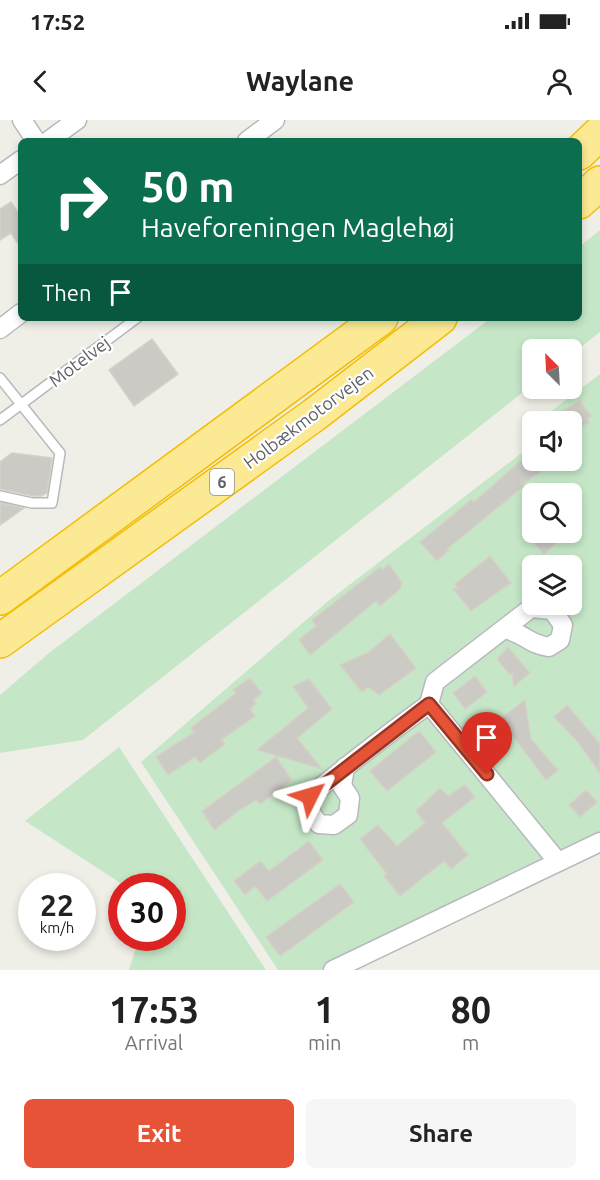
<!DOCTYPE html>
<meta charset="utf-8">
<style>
body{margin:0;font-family:Ubuntu,sans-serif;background:#f6f6f6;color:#222;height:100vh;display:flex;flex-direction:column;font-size:22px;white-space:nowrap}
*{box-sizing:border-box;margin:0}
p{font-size:20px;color:#767676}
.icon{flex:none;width:33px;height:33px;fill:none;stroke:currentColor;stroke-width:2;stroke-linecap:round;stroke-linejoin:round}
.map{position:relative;height:850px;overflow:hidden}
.sheet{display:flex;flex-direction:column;background:#fff;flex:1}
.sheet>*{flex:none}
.banner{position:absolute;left:18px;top:18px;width:564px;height:183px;border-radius:9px;box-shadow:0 3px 9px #0003;background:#0b6e4f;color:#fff;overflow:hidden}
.needle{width:39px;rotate:336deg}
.fabs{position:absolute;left:522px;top:219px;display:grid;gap:12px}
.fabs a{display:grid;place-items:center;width:60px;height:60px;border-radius:9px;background:#fff;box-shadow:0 3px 9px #0003;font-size:30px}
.speed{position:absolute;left:18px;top:753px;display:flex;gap:12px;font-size:30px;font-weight:700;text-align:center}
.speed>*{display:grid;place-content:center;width:78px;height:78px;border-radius:50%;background:#fff;box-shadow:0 3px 9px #0003;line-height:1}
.speed small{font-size:15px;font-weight:400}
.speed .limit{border:9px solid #d22;background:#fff;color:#111}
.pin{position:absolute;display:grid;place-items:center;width:51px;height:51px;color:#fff;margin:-62px -26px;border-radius:50% 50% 50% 0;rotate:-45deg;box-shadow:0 0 6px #0007}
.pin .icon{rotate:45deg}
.me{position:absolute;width:66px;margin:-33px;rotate:50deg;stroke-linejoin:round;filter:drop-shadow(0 0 4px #0008)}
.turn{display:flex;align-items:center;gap:21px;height:126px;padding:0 24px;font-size:27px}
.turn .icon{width:78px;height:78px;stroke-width:2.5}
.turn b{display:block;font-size:42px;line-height:51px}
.then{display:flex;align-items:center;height:57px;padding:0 24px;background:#0003;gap:12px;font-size:22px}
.eta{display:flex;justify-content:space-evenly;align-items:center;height:102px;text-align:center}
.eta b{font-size:36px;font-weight:700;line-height:42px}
.cta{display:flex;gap:12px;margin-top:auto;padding:12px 24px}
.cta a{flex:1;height:69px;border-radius:9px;background:#e75337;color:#fff;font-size:24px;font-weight:700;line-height:69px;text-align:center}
.cta a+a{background:#f6f6f6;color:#222}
.status{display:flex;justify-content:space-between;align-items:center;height:42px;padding:0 30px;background:#fff;direction:ltr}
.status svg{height:16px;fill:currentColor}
header{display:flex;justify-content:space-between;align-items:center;height:78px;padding:0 24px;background:#fff;font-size:27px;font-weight:700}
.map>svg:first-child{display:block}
.green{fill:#c5e7c7;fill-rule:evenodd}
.building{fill:#cccac4;stroke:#d5d2c5;stroke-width:1.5}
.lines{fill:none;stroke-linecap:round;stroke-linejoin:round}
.service-casing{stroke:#b7b9bd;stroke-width:12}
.minor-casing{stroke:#b7b9bd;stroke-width:21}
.motorway-casing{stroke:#f4bd04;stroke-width:36}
.service{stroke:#fff;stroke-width:9}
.minor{stroke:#fff;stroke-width:18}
.motorway{stroke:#fbe993;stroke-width:33}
.route-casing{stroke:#963624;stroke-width:15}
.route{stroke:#e75337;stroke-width:10}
.labels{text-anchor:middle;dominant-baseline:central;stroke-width:4.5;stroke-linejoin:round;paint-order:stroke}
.shield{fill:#fff;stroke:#8f9195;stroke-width:1.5}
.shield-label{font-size:16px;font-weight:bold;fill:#5f6267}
.street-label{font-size:18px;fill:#5f6267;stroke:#fff}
</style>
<div class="status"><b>17:52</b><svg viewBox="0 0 49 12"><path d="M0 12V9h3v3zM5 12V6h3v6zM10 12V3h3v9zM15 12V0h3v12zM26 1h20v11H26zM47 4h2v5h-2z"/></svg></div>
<header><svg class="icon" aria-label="back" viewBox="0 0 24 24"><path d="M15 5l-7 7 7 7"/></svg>Waylane<svg class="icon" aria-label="person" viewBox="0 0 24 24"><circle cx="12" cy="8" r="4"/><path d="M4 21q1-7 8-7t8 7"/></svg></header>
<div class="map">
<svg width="600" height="850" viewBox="0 0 600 850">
<rect width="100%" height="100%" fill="#f0efe7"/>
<!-- green -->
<g class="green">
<path d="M600 110V212L572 234V230H532V265L83 620 0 633V575L49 533 491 198H579V127Z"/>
<path d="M600 254V715L321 850H278L141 642 327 482 532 325V340H572V302L546 301 545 296ZM532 374H572V412H532ZM532 446H572V484H532Z"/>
<path d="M119 627 266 850H129L139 818H172V766H125L25 701Z"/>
</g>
<!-- building -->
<g class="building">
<path d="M11 82 21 97V128L11 113 0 120V89Z"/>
<path d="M152 219 178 254 134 286 109 250Z"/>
<path d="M580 281 591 296 587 299 589 302 574 312 572 302H566L559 293Z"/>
<path d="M532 331V340H559L522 364 524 366 447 429 449 430 437 441 420 422 472 379 474 382Z"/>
<path d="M12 333 52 338 47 373 41 376H33L0 369V342Z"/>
<path d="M0 383 24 388 0 405Z"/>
<path d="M544 412H568L544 434 533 422Z"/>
<path d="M490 436 511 463 471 491 453 469 458 468 455 464Z"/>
<path d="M389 444 402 463 400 469 380 486 376 481 310 535 299 520 316 506 312 500 380 447 382 450Z"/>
<path d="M390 514 416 548 379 575 368 567 362 572 340 545 367 533Z"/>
<path d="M508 527 530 553 514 566 512 553 510 555 497 539Z"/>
<path d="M475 556 487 572 465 589 453 573Z"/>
<path d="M250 558 262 573 253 580 256 584 250 589 255 596 221 620 225 624 200 643 195 637 168 655 156 637 194 612 191 608 236 573 233 570Z"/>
<path d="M309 559 332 589 297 618 322 649 257 630 308 588 293 566Z"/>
<path d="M525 580 531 619 558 650 546 660 500 599Z"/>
<path d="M567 585 600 624V653L577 621 554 597Z"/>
<path d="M419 611 436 632 387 671 370 651Z"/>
<path d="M276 637 292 660 260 684 256 680 241 689 214 710 202 691Z"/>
<path d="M465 665 475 677 442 703 468 735 451 749 444 741 400 776 384 756 387 754 360 719 378 705 397 726 425 703 416 691 440 668 448 676Z"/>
<path d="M586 670 597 682 580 697 569 685Z"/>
<path d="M309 721 323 740 267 781 255 766 245 775 234 761 260 741 269 751Z"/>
<path d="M340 764 354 782 280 836 266 817Z"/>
</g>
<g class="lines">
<defs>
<g id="service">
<path d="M0 258 60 333 52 383H32L0 376"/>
<path d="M0 300 137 198"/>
</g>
<g id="minor">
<path d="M22 0 36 21"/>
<path d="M48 21 77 0"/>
<path d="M247 21 275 0"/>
<path d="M0 55 21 40"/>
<path d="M0 209 21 193"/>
<path d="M504 509C525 513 527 524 549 527L560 520 563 505 552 490 531 488 435 562 429 584 558 742"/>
<path d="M345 647 342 666 350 678 348 695 334 705 319 704 311 693 310 676C349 644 389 613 429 584"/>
<path d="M333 850 600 722"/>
</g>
<g id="motorway">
<path d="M579 33 600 13"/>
<path d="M579 82 600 63"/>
<path d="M0 478 381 198"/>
<path d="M0 521 314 295 440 198"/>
</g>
</defs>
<!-- service casing -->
<use href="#service" class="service-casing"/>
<!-- minor casing -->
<use href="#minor" class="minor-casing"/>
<!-- motorway casing -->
<use href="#motorway" class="motorway-casing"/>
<!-- service -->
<use href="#service" class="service"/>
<!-- minor -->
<use href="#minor" class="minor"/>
<!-- motorway -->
<use href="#motorway" class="motorway"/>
</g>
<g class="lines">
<defs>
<path id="route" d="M310 676 429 584 487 654"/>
</defs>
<!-- route casing -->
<use href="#route" class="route-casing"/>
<!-- route -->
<use href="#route" class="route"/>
</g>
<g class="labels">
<!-- shield labels -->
<rect class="shield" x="210" y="349" width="24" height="26" rx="4.5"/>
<g class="shield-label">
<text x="222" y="362">6</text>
</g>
<!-- street labels -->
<g class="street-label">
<text transform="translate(79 241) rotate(-37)">Motelvej</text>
<text transform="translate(308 297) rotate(-37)">Holbækmotorvejen</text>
</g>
</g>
</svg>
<div class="fabs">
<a><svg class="needle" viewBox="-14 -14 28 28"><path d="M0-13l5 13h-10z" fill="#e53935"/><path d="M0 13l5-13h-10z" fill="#767676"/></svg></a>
<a><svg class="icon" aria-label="sound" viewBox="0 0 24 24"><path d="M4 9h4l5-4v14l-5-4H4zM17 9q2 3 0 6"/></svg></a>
<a><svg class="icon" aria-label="search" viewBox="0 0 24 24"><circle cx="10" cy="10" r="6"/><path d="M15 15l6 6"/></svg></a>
<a><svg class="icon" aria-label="layers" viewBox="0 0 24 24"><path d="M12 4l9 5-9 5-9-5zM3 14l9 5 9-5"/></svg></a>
</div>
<div class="speed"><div>22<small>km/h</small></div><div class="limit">30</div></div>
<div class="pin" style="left:487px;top:654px;background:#d93025"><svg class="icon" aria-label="arrive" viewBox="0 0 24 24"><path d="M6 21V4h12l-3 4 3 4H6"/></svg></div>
<svg class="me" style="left:310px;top:676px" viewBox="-20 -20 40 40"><path d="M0-17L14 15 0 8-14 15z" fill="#e75337" stroke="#fff" stroke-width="4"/></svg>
<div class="banner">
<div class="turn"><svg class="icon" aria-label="right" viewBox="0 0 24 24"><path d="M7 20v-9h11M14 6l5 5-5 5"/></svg><div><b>50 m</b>Haveforeningen Maglehøj</div></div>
<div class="then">Then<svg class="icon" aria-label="arrive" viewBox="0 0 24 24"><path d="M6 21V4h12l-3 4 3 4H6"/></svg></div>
</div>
</div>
<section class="sheet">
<div class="eta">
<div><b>17:53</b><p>Arrival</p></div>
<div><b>1</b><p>min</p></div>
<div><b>80</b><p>m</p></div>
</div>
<div class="cta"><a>Exit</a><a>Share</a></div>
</section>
